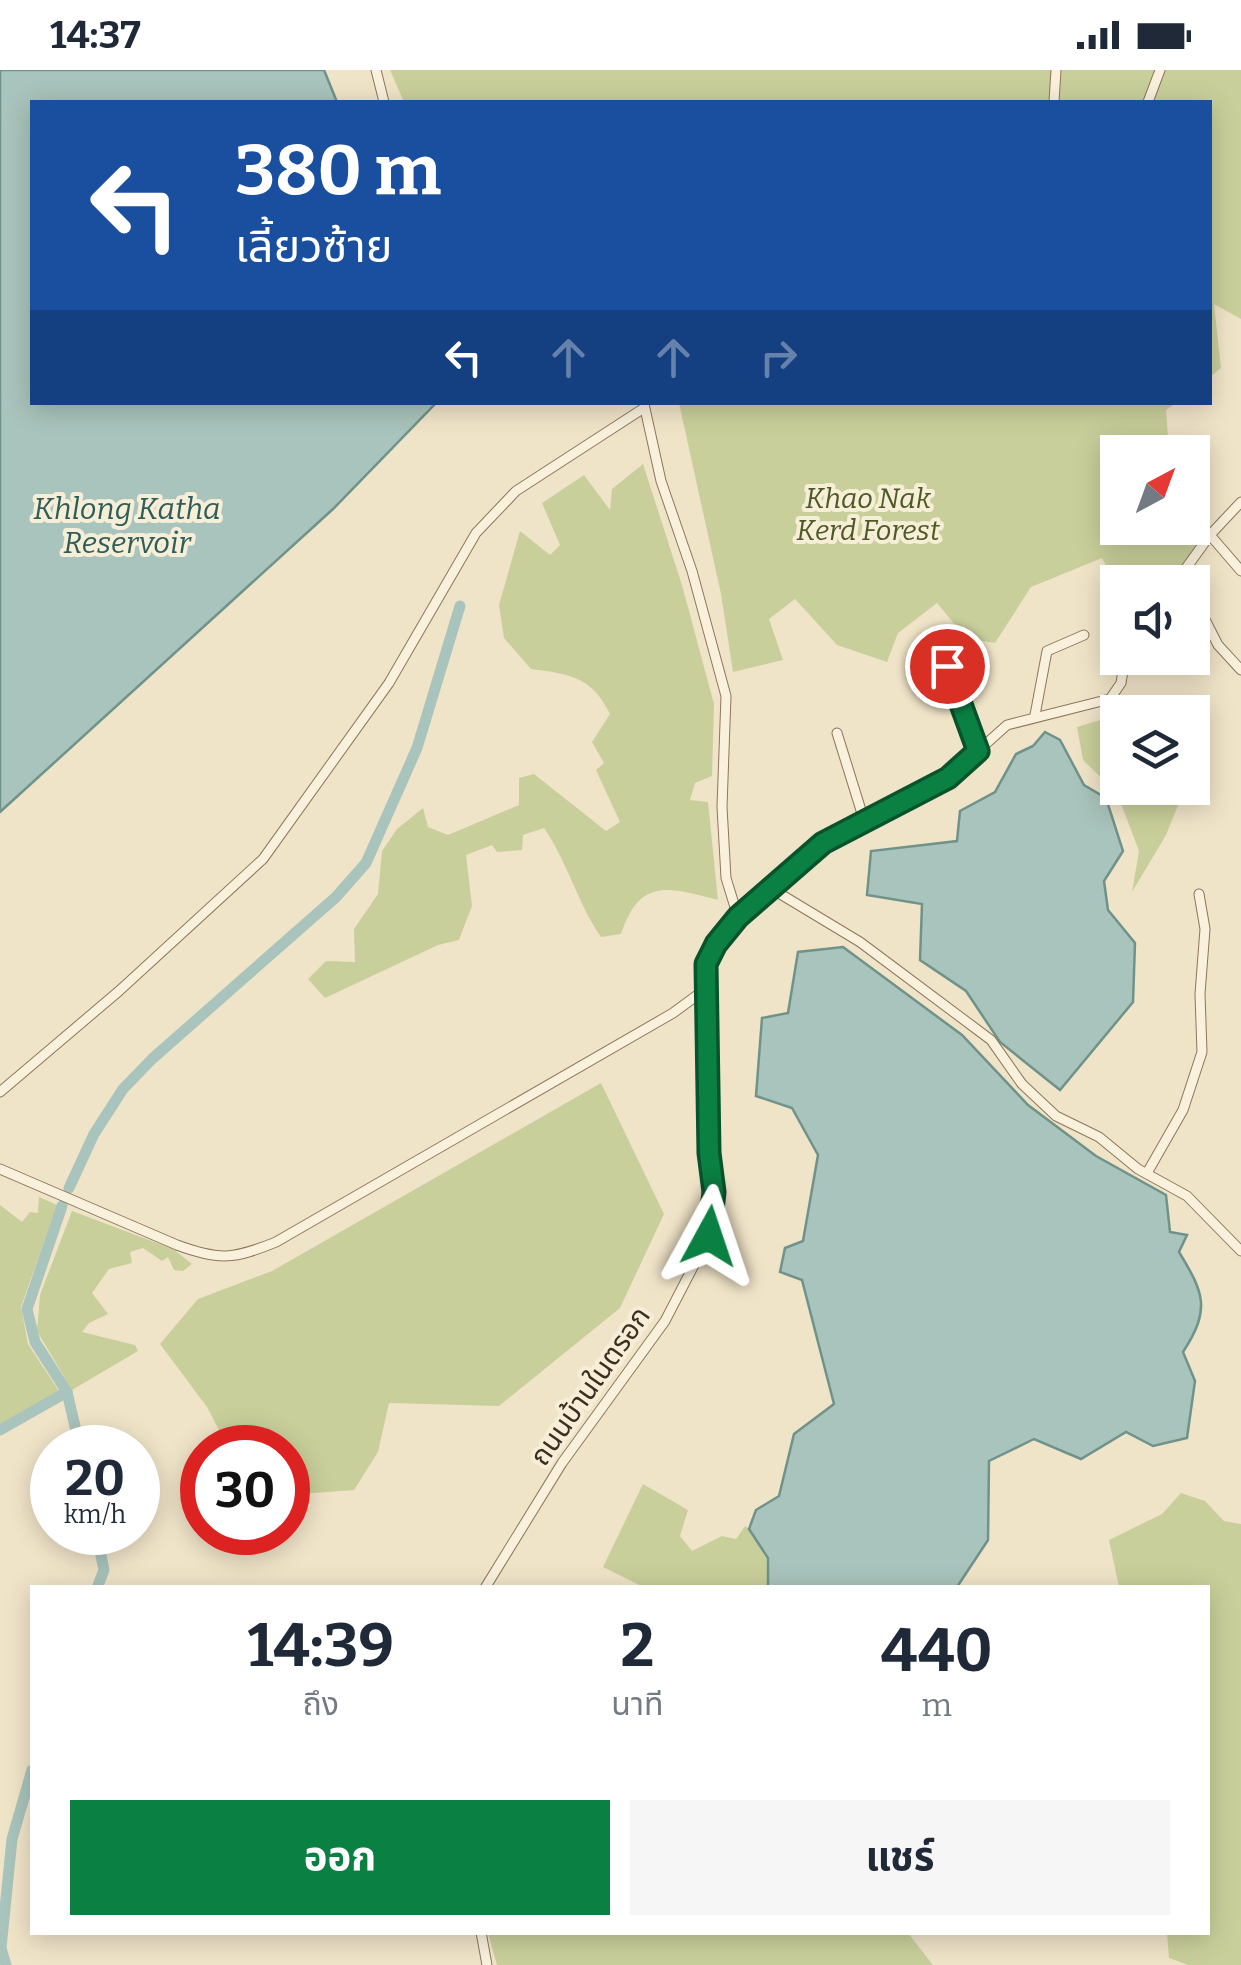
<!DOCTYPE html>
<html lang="th">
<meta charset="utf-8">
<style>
body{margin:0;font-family:Bitter,"Noto Sans Thai",serif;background:#f6f6f7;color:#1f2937;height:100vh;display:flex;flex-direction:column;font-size:38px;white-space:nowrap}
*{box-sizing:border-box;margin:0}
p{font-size:32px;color:#747a83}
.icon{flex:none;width:55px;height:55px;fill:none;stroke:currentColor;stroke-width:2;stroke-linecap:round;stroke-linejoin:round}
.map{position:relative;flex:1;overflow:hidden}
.panel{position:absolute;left:30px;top:1515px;width:1180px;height:350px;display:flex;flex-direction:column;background:#fff;border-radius:0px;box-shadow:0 5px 25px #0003}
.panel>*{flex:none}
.guide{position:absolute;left:30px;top:30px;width:1182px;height:305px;border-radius:0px;box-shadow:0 5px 25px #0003;background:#1a4fa0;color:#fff;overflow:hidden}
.needle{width:65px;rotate:41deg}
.buttons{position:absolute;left:1100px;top:365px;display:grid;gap:20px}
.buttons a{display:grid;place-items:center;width:110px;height:110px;border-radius:0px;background:#fff;box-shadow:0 5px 25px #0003;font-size:50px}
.speed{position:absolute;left:30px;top:1355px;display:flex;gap:20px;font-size:50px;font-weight:700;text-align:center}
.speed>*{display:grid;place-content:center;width:130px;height:130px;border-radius:50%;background:#fff;box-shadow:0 5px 25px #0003;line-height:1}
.speed small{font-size:25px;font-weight:400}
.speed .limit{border:15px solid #d22;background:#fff;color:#111}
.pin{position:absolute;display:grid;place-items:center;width:85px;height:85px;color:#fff;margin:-42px;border:5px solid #fff;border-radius:50%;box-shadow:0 2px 10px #0007}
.me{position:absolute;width:110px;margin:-55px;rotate:5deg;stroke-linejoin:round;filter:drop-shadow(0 0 8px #0008)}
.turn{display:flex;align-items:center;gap:35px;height:210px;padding:0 40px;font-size:45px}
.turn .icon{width:130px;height:130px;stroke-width:2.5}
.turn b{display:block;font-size:70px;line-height:85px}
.lanes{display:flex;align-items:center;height:95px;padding:0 40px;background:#0003;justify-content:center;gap:50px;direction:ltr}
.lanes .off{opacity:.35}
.eta{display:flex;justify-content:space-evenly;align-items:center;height:170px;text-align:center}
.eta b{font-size:60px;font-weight:700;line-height:70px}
.primary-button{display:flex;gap:20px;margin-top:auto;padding:20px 40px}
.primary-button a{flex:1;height:115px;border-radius:0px;background:#0b8043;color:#fff;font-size:40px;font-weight:700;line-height:115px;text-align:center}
.primary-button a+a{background:#f6f6f7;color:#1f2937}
.status{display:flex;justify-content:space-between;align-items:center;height:70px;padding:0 50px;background:#fff;direction:ltr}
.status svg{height:28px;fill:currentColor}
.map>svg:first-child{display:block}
.green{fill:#c9cf9b}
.water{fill:#a9c4bc;stroke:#6f938a;stroke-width:2.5}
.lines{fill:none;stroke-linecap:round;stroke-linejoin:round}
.canal{stroke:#a9c4bc;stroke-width:11}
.minor-casing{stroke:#8d765c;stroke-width:11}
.minor{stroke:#faf1dc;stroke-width:9}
.route-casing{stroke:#07532c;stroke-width:25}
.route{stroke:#0b8043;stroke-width:18}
.labels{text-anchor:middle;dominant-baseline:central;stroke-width:8;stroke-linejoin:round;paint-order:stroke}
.park-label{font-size:28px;font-style:italic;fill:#4d5a26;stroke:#f7eed8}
.street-label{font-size:28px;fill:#3d2e20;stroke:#f7eed8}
.water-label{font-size:30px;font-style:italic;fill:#2f5d5a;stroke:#f7eed8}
</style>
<div class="status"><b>14:37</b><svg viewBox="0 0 49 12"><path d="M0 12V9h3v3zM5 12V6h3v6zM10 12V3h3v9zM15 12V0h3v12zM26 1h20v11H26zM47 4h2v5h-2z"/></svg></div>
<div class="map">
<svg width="1241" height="1895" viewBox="0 0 1241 1895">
<rect width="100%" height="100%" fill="#f0e4c8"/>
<!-- green -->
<g class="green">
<path d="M390 0H1241V249L1214 234 1221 298 1210 307V32H404Z"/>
<path d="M679 333H1176L1166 340 1169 382H1118V458H1192L1193 430 1210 465 1170 512H1118L1117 516 1102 488 1031 517 995 573 966 568 937 533 898 563 887 592 837 575 795 529 769 549 783 590 733 602 721 524Z"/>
<path d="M643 394 682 515 714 634 712 706 695 713 690 730 708 732 718 830C668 817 640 807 621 864L601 867C577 832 568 793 544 758L523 765 522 780 497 782 492 775 466 785 472 836 459 870 438 875 325 928 308 909 326 891 355 892 354 859 378 824 382 781 397 759 423 738 428 757 448 765 519 735V708L534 704 606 761 620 752 596 700 604 693 592 672 610 644C592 607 570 604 531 599L504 568 499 535 520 461 550 485 560 475 542 433 584 405 610 440 612 419Z"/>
<path d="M1117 645 1118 718H1185L1166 765 1132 822 1139 781 1117 723 1083 690 1077 657Z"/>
<path d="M601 1013 664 1144 620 1238 499 1336 389 1333 378 1382 354 1420 288 1425V1378L228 1377 207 1337 160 1274 198 1229 272 1201Z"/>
<path d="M39 1127 57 1135 21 1237 28 1274 59 1321 0 1355V1135L22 1152 30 1142 38 1143Z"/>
<path d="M72 1141 173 1179 192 1194 183 1201 174 1200 168 1187 162 1191 143 1178 130 1182 132 1193 109 1199 92 1223 108 1244 89 1253 82 1262 135 1275 138 1281 72 1320 37 1261 40 1225Z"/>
<path d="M643 1414 688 1440 680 1466 692 1481 722 1466 736 1469 745 1456 749 1459 768 1488V1517H643L603 1497Z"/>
<path d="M1181 1423 1205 1431 1224 1451 1241 1454V1895H1188L1169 1888 1167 1863 1208 1862V1518L1119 1517 1109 1470 1162 1444Z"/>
<path d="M488 1863H908L933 1895H497Z"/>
</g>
<!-- water -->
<g class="water">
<path d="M0 0H324L337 32H32V332L436 333 333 439 0 742Z"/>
<path d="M1045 662 1060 670 1084 715 1106 728 1123 781 1104 811 1108 840 1135 873 1133 932 1060 1020 1000 972 966 921 920 890 922 834 867 825 871 781 957 771 960 741 995 722 1016 684 1033 676Z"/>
<path d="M843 877 962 965 1028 1035 1096 1086 1166 1125 1170 1162 1187 1165 1179 1182C1204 1223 1211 1239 1183 1282L1195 1311 1187 1368 1153 1376 1126 1362 1081 1389 1034 1369 989 1391 988 1470 957 1517H768V1488L749 1459 756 1440 779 1426 794 1364 834 1334 802 1210 780 1202 785 1178 803 1171 818 1085 792 1038 756 1026 762 948 788 943 798 882Z"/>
</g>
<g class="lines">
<!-- canal -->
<g class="canal">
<path d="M69 1118 94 1064 123 1019 152 989 336 827 366 793 417 678 460 536"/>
<path d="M62 1136 27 1239 35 1272 67 1322 80 1378"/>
<path d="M0 1360 67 1322"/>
<path d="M96 1462 104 1500 97 1518"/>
<path d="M6 1895 1 1878 12 1769 32 1700"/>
</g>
<defs>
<g id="minor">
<path d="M376 0 384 32"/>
<path d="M1054 32 1056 0"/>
<path d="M1148 32 1160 0"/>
<path d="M644 334 661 411 692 501 726 626 722 737 726 808 738 847"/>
<path d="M1210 465 1241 501"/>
<path d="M1176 512 1210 465 1241 432"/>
<path d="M1192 524 1218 575 1241 600"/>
<path d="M947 595 978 681"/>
<path d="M1035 645 1047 581 1084 565"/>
<path d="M837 663 864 750"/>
<path d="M772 819 860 872 991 970 1022 1014 1056 1046 1099 1067 1138 1099 1187 1126 1241 1181"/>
<path d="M0 1022 119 921 263 789 389 613 476 463 516 421 644 338"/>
<path d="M0 1099 177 1175C220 1191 234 1189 276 1172L673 943 707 918"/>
<path d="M1147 1103 1183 1040 1202 982 1200 924 1205 859 1199 824"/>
<path d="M485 1518 562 1393 665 1251 709 1166 714 1122 709 1083 706 895 716 873 738 847 823 773 949 707 1007 655 1110 629 1121 613 1125 588"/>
<path d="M481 1862 487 1895"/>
</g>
</defs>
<!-- minor casing -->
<use href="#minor" class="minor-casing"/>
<!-- minor -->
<use href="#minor" class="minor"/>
</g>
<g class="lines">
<defs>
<path id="route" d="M709 1166 714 1122 709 1083 706 894 716 874 738 847 823 773 948 708 978 681 947 596"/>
</defs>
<!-- route casing -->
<use href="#route" class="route-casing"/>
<!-- route -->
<use href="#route" class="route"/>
</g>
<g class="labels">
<!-- park labels -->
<g class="park-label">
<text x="868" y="428">Khao Nak<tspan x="868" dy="32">Kerd Forest</tspan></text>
</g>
<!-- street labels -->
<g class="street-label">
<text transform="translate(590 1316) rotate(-55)">ถนนบ้านในตรอก</text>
</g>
<!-- water labels -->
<g class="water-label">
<text x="127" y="439">Khlong Katha<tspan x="127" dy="34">Reservoir</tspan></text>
</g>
</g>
</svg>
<div class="buttons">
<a><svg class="needle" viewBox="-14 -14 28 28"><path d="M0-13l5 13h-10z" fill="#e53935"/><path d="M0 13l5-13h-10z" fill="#747a83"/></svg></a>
<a><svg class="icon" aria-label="sound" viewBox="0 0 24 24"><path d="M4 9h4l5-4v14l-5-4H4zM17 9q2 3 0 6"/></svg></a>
<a><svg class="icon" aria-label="layers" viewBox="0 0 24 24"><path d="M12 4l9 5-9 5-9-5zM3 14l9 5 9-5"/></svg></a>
</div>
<div class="speed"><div>20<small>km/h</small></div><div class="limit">30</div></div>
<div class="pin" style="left:947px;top:596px;background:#d93025"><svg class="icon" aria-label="arrive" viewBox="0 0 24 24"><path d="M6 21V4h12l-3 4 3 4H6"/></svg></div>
<svg class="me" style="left:709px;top:1166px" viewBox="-20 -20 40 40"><path d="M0-17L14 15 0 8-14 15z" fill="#0b8043" stroke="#fff" stroke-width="4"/></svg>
<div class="guide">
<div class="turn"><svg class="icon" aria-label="left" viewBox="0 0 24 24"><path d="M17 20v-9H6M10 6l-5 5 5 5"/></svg><div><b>380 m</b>เลี้ยวซ้าย</div></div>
<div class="lanes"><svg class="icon" aria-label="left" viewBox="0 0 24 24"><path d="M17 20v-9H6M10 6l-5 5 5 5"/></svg><svg class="icon off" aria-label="ahead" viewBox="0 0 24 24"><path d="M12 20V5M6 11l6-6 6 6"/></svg><svg class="icon off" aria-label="ahead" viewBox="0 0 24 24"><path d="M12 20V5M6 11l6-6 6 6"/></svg><svg class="icon off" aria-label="right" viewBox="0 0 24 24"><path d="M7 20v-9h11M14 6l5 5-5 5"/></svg></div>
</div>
<section class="panel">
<div class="eta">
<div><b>14:39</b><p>ถึง</p></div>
<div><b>2</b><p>นาที</p></div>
<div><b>440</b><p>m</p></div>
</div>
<div class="primary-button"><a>ออก</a><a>แชร์</a></div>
</section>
</div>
